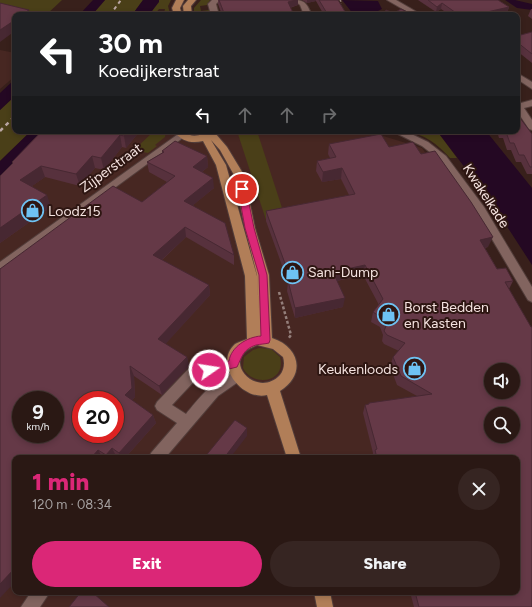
<!DOCTYPE html>
<meta charset="utf-8">
<style>
body{margin:0;font-family:Figtree,sans-serif;background:#362522;color:#f1f3f6;height:100vh;display:flex;flex-direction:column;font-size:15px;white-space:nowrap}
*{box-sizing:border-box;margin:0}
p{font-size:13px;color:#a5a0a0}
.icon{flex:none;width:22px;height:22px;fill:none;stroke:currentColor;stroke-width:2;stroke-linecap:round;stroke-linejoin:round}
.map{position:relative;flex:1;overflow:hidden}
.sheet{position:absolute;left:12px;top:455px;width:508px;height:140px;display:flex;flex-direction:column;background:#2a1814;border-radius:8px;box-shadow:0 2px 6px #0003,0 0 0 1px #463734}
.sheet>*{flex:none}
.banner{position:absolute;left:12px;top:12px;width:508px;height:122px;border-radius:8px;box-shadow:0 2px 6px #0003,0 0 0 1px #463734;background:#202124;color:#fff;overflow:hidden}
.controls{position:absolute;left:484px;top:363px;display:grid;gap:8px}
.controls a{display:grid;place-items:center;width:36px;height:36px;border-radius:50%;background:#2a1814;box-shadow:0 2px 6px #0003,0 0 0 1px #463734;font-size:20px}
.speed{position:absolute;left:12px;top:391px;display:flex;gap:8px;font-size:20px;font-weight:700;text-align:center}
.speed>*{display:grid;place-content:center;width:52px;height:52px;border-radius:50%;background:#2a1814;box-shadow:0 2px 6px #0003,0 0 0 1px #463734;line-height:1}
.speed small{font-size:10px;font-weight:400}
.speed .limit{border:6px solid #d22;background:#fff;color:#111}
.pin{position:absolute;display:grid;place-items:center;width:34px;height:34px;color:#fff;margin:-17px;border:2px solid #fff;border-radius:50%;box-shadow:0 1px 4px #0007}
.me{position:absolute;width:44px;margin:-22px;rotate:77deg;stroke-linejoin:round;filter:drop-shadow(0 0 3px #0008)}
.turn{display:flex;align-items:center;gap:14px;height:84px;padding:0 20px;font-size:18px}
.turn .icon{width:52px;height:52px;stroke-width:2.5}
.turn b{display:block;font-size:28px;line-height:34px}
.lanes{display:flex;align-items:center;height:38px;padding:0 20px;background:#0003;justify-content:center;gap:20px;direction:ltr}
.lanes .off{opacity:.35}
.round{display:grid;place-items:center;flex:none;width:42px;height:42px;border-radius:21px;background:#362522}
.overview{display:flex;align-items:center;justify-content:space-between;height:68px;padding:0 20px}
h1{font-size:24px;font-weight:800;line-height:30px;color:#db2777}
.action{display:flex;gap:8px;margin-top:auto;padding:8px 20px}
.action a{flex:1;height:46px;border-radius:24px;background:#db2777;color:#fff;font-size:16px;font-weight:800;line-height:46px;text-align:center}
.action a+a{background:#362522;color:#f1f3f6}
.map>svg:first-child{display:block}
.built{fill:#472722;fill-rule:evenodd}
.green{fill:#4a3f18}
.water{fill:#240823}
.lines{fill:none;stroke-linecap:round;stroke-linejoin:round}
.minor-casing{stroke:#523d3a;stroke-width:2}
.major-casing{stroke:#523d3a;stroke-width:2}
.path-far1{stroke:#947f7b;stroke-width:1.5;stroke-dasharray:2 1.5;stroke-linecap:butt}
.path{stroke:#947f7b;stroke-width:2.5;stroke-dasharray:3 2;stroke-linecap:butt}
.minor{fill:#82645f;fill-rule:evenodd}
.major{fill:#b17e58;fill-rule:evenodd}
.rail-far1{stroke:#bba7a4;stroke-width:2;stroke-dasharray:3.5 3.5;stroke-linecap:butt}
.rail{stroke:#bba7a4;stroke-width:2.5;stroke-dasharray:4 4;stroke-linecap:butt}
.wall{fill:#57313d}
.shaded-wall{fill:#472832}
.building{fill:#653947;stroke:#472832;fill-rule:evenodd}
.route{fill:#db2777;stroke:#8e194d}
.labels{text-anchor:middle;dominant-baseline:central;stroke-width:4;stroke-linejoin:round;paint-order:stroke}
.street-label{font-size:14px;fill:#f5e3e0;stroke:#2e1612}
.poi-label{font-size:14px;fill:#f5e3e0;stroke:#2e1612;text-anchor:start}
</style>
<div class="map">
<svg width="532" height="607" viewBox="0 0 532 607">
<rect width="100%" height="100%" fill="#38201b"/>
<!-- built -->
<g class="built">
<path d="M0 50 15 53V76L0 89Z"/>
<path d="M48 131H367L422 148 452 192 532 358V607H0V182ZM491 370H513V392H491ZM21 400H55V434H21ZM81 400H115V434H81ZM491 414H513V436H491ZM15 458H517V592H15Z"/>
</g>
<!-- green -->
<g class="green">
<path d="M0 0H62L46 15 0 7Z"/>
<path d="M105 0H143L132 15H92Z"/>
<path d="M159 0H171L168 6 170 14 164 13 165 9H159L154 15H149Z"/>
<path d="M201 0H210L207 5 200 6 201 11 209 10 210 14 194 15V8Z"/>
<path d="M15 96V131H31L0 161V110Z"/>
<path d="M154 131H166L165 137 155 145 157 146 148 153 134 150Z"/>
<path d="M237 131H257L285 217 266 220Z"/>
<path d="M415 131H437L457 158H450C441 148 426 134 412 134Z"/>
<path d="M259 348 271 349 280 357C287 382 253 388 243 368L244 357 253 350Z"/>
</g>
<!-- water -->
<g class="water">
<path d="M93 0H105L92 15H79Z"/>
<path d="M143 0H159V2L149 15H132Z"/>
<path d="M342 0 378 1 382 9 378 11 382 15H354Z"/>
<path d="M505 0H515L532 4V10L517 8Z"/>
<path d="M15 79V96L0 110V93Z"/>
<path d="M31 131H48L0 182V161Z"/>
<path d="M437 131H486L532 188V265L491 202Z"/>
</g>
<g class="lines">
<defs>
<g id="minor">
<path d="M212 0H220L216 4 219 15H211L208 4Z"/>
<path d="M294 0C306 0 307 5 312 15H304L300 5Z"/>
<path d="M387 0H396L422 15H413Z"/>
<path d="M517 73 532 82V89L517 79Z"/>
<path d="M532 100V106L524 108 532 120V130L529 129 517 111V101L521 103Z"/>
<path d="M392 131H405L428 142 446 156 484 207 532 287V302L528 300 476 212 440 160 422 146Z"/>
<path d="M181 132 184 133V137L0 272V262Z"/>
<path d="M201 359 210 364 233 359 238 361 239 365 238 369C227 372 212 378 202 373L172 405 186 414C196 402 224 366 241 372L243 376 241 380 218 396 165 458H149L151 453 177 423 157 410 155 406 157 402 196 361Z"/>
<path d="M31 592H50L40 607H21Z"/>
</g>
<g id="major">
<path d="M176 0H184L180 8 182 15H174L172 8Z"/>
<path d="M188 0H196L191 6 192 15H184L183 6Z"/>
<path d="M174 131H184C195 142 204 130 215 133L227 147 244 175 255 228 269 275 272 338C300 347 306 375 280 391L301 458H287L267 395C242 401 213 364 235 344 238 342 243 341 247 339L245 276 216 165 203 141C191 144 181 141 174 131ZM211 140 220 150 234 175 245 228 257 275 260 335 257 276 226 165ZM257 345 273 349 283 357C285 363 284 370 280 375 259 397 229 368 244 353 247 349 253 347 257 345Z"/>
<path d="M314 592H330L333 607H317Z"/>
</g>
</defs>
<!-- minor casing -->
<use href="#minor" class="minor-casing"/>
<!-- major casing -->
<use href="#major" class="major-casing"/>
<!-- path-far1 -->
<path class="path-far1" d="M340 0 342 3"/>
<!-- path -->
<path class="path" d="M279 292 291 335 288 339"/>
<!-- minor -->
<use href="#minor" class="minor"/>
<!-- major -->
<use href="#major" class="major"/>
<!-- rail-far1 -->
<path class="rail-far1" d="M110 15 121 0"/>
<!-- rail -->
<path class="rail" d="M0 131 15 116"/>
</g>
<!-- wall -->
<g class="wall">
<path d="M218 0H298V5L290 8 294 15H222L218 4Z"/>
<path d="M302 0H338L347 15H324L316 1 307 3Z"/>
<path d="M418 0H498L509 7 507 13 497 15H450L441 9 436 12Z"/>
<path d="M531 9H532V19L528 16Z"/>
<path d="M532 32V63L517 51V36Z"/>
<path d="M517 109 519 110 517 114 532 134V174H527L521 162H516L511 150H507L503 138H499L497 131H517Z"/>
<path d="M42 131H140L126 148 122 147 104 170 95 168 80 186 45 177 32 186 51 207 0 243 12 164V162Z"/>
<path d="M329 144 389 147 488 247 485 248 497 269 513 281 509 289 532 607H414L410 592H517V458H372L373 453 363 413 365 405H368L369 403 417 396 397 385 390 366 393 357 399 351 384 344 382 341 383 335 380 327 371 322 373 312 379 305 363 275 337 281 343 307 295 318 287 291 288 282 266 221V211L349 195 341 179 322 182 316 171 317 161 330 158 328 154Z"/>
<path d="M162 151 207 156 208 167 202 172 214 188 193 205 234 255V265L186 237 162 260 209 285 210 295 165 344 187 357 189 366 162 395 134 376 135 397 132 400 153 415 156 423 125 458H119L116 456 114 458H15L142 202 167 182 149 172 147 162 162 153Z"/>
</g>
<!-- shaded-wall -->
<g class="shaded-wall">
<path d="M296 0H298V5L288 8V2Z"/>
<path d="M307 0H316V1L307 3Z"/>
<path d="M442 3 441 9 436 12 437 7Z"/>
<path d="M509 7 507 13 497 15H487V12Z"/>
<path d="M29 10 30 15H21Z"/>
<rect x="224" y="13" width="4" height="2"/>
<path d="M15 20V31L0 42V30Z"/>
<path d="M128 131H140L126 148 124 136Z"/>
<path d="M120 135 122 147 104 170 101 158Z"/>
<path d="M92 156 95 168 80 186 76 174Z"/>
<path d="M207 156 208 167 194 178 193 167Z"/>
<path d="M41 166 45 177 25 191 20 180Z"/>
<path d="M342 168 341 179 322 182 323 172Z"/>
<path d="M213 178 214 188 186 211 184 201Z"/>
<path d="M47 195 51 207 0 243V228Z"/>
<path d="M185 227 186 237 156 265 153 255Z"/>
<path d="M493 237 488 247 476 250 480 240Z"/>
<path d="M365 265 363 275 332 282 333 272Z"/>
<path d="M209 285 210 295 161 349 158 339Z"/>
<path d="M345 298 343 307 295 318V308Z"/>
<path d="M187 357 189 366 162 395 159 386Z"/>
<path d="M130 366 134 376 135 397 129 404 125 395Z"/>
<path d="M153 415 156 423 125 458H121L119 453Z"/>
<path d="M247 428V436L230 458H224Z"/>
<path d="M112 448 116 456 114 458H108L106 455Z"/>
<path d="M98 450 103 458H91Z"/>
<path d="M15 568V582L0 598V584Z"/>
</g>
<!-- building -->
<g class="building">
<path d="M219 0H296L288 2 294 15H229L228 13H224Z"/>
<path d="M319 0H338L347 15H328Z"/>
<path d="M428 0H498L509 7 487 12 491 15H459L442 3 437 7Z"/>
<path d="M0 3 29 10 21 15H15V20L0 30Z"/>
<path d="M401 9 414 15H388L385 12 386 10 394 13Z"/>
<path d="M532 32V54L517 42V36Z"/>
<path d="M517 114 532 134V167H530L524 155H519L514 143H510L506 132 501 131H517Z"/>
<path d="M42 131H128L124 136 120 135 101 158 92 156 76 174 41 166 20 180 47 195 0 228V176L13 163 12 162Z"/>
<path d="M381 134 389 147 413 142 421 154 435 151 471 202 493 237 480 240 497 269 506 268 513 281 505 282 531 327H532V607H419L415 592H517V458H377L375 450 377 449 365 405 369 404V403L432 394 401 376 393 357 405 343 387 335 384 331 386 326 382 318 373 312 383 299 365 265 333 272 345 298 295 308 288 281 291 280 266 211 355 194 342 168 323 172 317 161 336 157 329 144ZM491 370H513V392H491ZM491 414H513V436H491Z"/>
<path d="M175 141 207 156 193 167 213 178 184 201 225 223 234 255 185 227 153 255 209 285 158 339 187 357 159 386 130 366 132 388 125 395 153 415 119 453 112 448 106 455 98 450 91 458H15V568L0 584V269L113 186 142 202 175 176 147 162 164 152 162 151ZM21 400H55V434H21ZM81 400H115V434H81Z"/>
<path d="M235 420 247 428 224 458H204Z"/>
<path d="M81 592H92L109 607H69Z"/>
</g>
<!-- route -->
<path class="route" d="M242 186 246 189 254 228 267 275 270 340 269 343C265 344 261 344 256 345 243 349 242 357 237 367L209 374 204 370 205 367 229 361C231 347 247 337 261 336L259 275 245 228 238 189Z"/>
<!-- icons -->
<defs>
<symbol id="shop-ring" viewBox="-11 -11 22 22"><circle r="9.5" fill="#2e1612" stroke="#6ec2f3" stroke-width="1.5"/><path d="M-5-2.5h2.3a2.7 3.5 0 0 1 5.4 0H5L5.5 6h-11ZM-1.5-2.5h3a1.5 2.3 0 0 0-3 0Z" fill="#6ec2f3"/></symbol>
</defs>
<g fill-rule="evenodd">
<use href="#shop-ring" x="20" y="198" width="25" height="25"/>
<use href="#shop-ring" x="280" y="260" width="25" height="25"/>
<use href="#shop-ring" x="376" y="302" width="25" height="25"/>
<use href="#shop-ring" x="402" y="356" width="25" height="25"/>
</g>
<g class="labels">
<!-- street labels -->
<g class="street-label">
<text transform="translate(111 168) rotate(-36)">Zijperstraat</text>
<text transform="translate(486 196) rotate(57)">Kwakelkade</text>
</g>
<!-- poi labels -->
<g class="poi-label">
<text x="48" y="211">Loodz15</text>
<text x="308" y="272">Sani-Dump</text>
<text x="404" y="307">Borst Bedden<tspan x="404" dy="16">en Kasten</tspan></text>
<text x="398" y="369" text-anchor="end">Keukenloods</text>
</g>
</g>
</svg>
<div class="controls">
<a><svg class="icon" aria-label="sound" viewBox="0 0 24 24"><path d="M4 9h4l5-4v14l-5-4H4zM17 9q2 3 0 6"/></svg></a>
<a><svg class="icon" aria-label="search" viewBox="0 0 24 24"><circle cx="10" cy="10" r="6"/><path d="M15 15l6 6"/></svg></a>
</div>
<div class="speed"><div>9<small>km/h</small></div><div class="limit">20</div></div>
<div class="pin" style="left:242px;top:189px;background:#d93025"><svg class="icon" aria-label="arrive" viewBox="0 0 24 24"><path d="M6 21V4h12l-3 4 3 4H6"/></svg></div>
<svg class="me" style="left:209px;top:370px" viewBox="-20 -20 40 40"><circle r="17" fill="#db2777" stroke="#fff" stroke-width="3"/><path d="M0-11L8 9 0 5-8 9z" fill="#fff"/></svg>
<div class="banner">
<div class="turn"><svg class="icon" aria-label="left" viewBox="0 0 24 24"><path d="M17 20v-9H6M10 6l-5 5 5 5"/></svg><div><b>30 m</b>Koedijkerstraat</div></div>
<div class="lanes"><svg class="icon" aria-label="left" viewBox="0 0 24 24"><path d="M17 20v-9H6M10 6l-5 5 5 5"/></svg><svg class="icon off" aria-label="ahead" viewBox="0 0 24 24"><path d="M12 20V5M6 11l6-6 6 6"/></svg><svg class="icon off" aria-label="ahead" viewBox="0 0 24 24"><path d="M12 20V5M6 11l6-6 6 6"/></svg><svg class="icon off" aria-label="right" viewBox="0 0 24 24"><path d="M7 20v-9h11M14 6l5 5-5 5"/></svg></div>
</div>
<section class="sheet">
<div class="overview"><div><h1>1 min</h1><p>120 m · 08:34</p></div><a class="round"><svg class="icon" aria-label="close" viewBox="0 0 24 24"><path d="M6 6l12 12M18 6L6 18"/></svg></a></div>
<div class="action"><a>Exit</a><a>Share</a></div>
</section>
</div>
